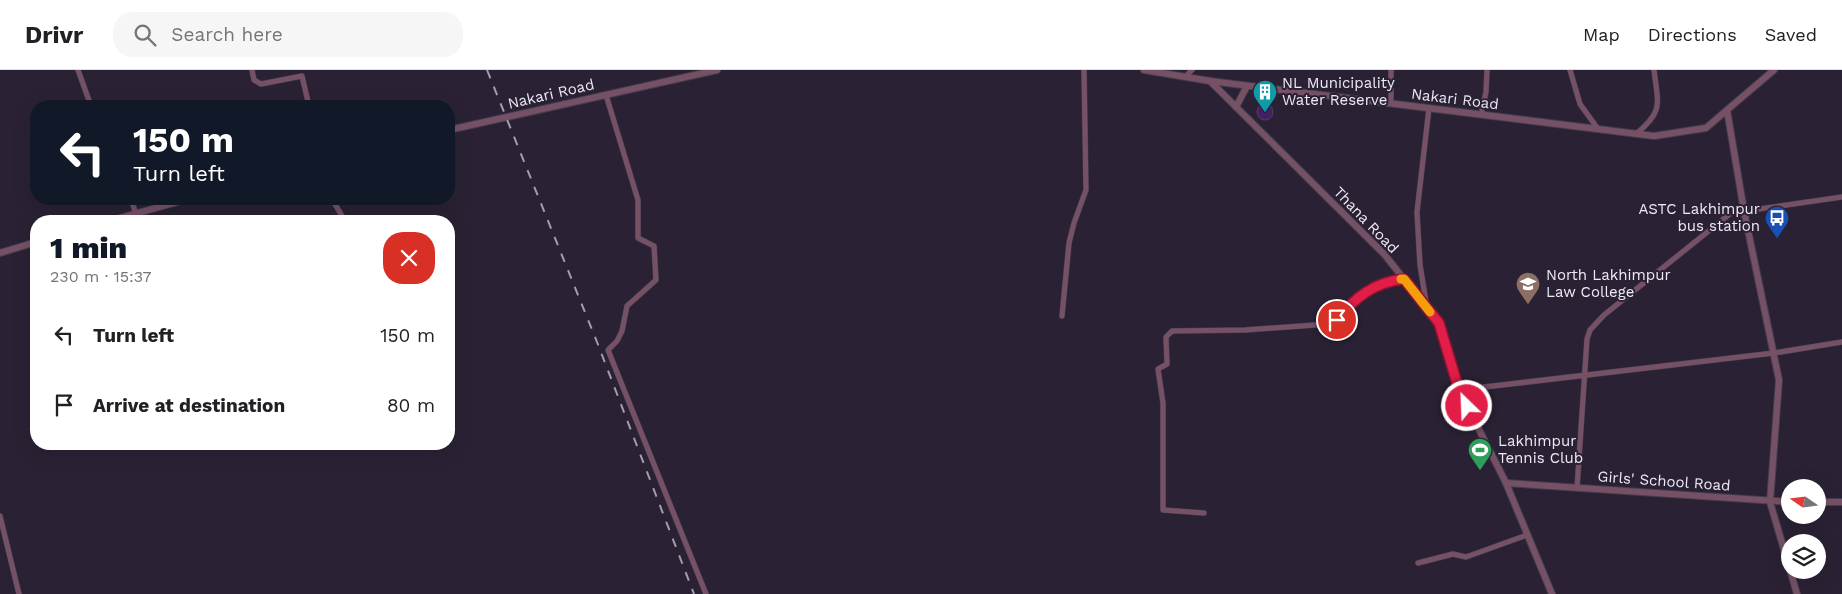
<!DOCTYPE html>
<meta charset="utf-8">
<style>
body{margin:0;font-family:"Work Sans",sans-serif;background:#f6f6f6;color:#202124;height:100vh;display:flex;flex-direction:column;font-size:19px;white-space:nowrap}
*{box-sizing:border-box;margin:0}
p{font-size:16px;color:#757577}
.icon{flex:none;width:28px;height:28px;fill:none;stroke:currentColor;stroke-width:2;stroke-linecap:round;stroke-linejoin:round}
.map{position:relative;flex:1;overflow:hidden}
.panel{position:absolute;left:30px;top:145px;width:425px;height:235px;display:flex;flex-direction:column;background:#fff;border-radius:20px;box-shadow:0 5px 20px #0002}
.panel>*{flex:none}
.banner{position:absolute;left:30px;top:30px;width:425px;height:105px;border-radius:20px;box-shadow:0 5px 20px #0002;background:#111827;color:#fff;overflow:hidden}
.needle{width:32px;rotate:284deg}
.buttons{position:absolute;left:1781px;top:409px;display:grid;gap:10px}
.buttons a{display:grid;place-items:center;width:45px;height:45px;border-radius:50%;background:#fff;box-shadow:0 5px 20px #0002;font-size:25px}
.pin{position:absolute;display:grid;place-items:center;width:42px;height:42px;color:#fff;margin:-21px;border:2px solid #fff;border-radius:50%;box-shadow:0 1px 5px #0007}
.me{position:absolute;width:55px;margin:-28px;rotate:336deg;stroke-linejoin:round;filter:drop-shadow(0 0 4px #0008)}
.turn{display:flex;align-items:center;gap:18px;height:105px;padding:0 20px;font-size:22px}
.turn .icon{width:65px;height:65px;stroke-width:2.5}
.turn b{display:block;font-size:35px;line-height:42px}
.round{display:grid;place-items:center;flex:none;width:52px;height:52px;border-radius:20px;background:#f6f6f6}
.summary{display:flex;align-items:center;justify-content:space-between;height:85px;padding:0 20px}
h1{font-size:30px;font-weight:800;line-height:38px;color:#111827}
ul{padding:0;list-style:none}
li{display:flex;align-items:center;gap:15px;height:70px;padding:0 20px}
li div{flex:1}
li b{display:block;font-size:19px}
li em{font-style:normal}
header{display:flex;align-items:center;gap:30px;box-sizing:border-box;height:70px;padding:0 25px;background:#fff;border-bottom:1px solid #e0e0e0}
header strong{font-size:24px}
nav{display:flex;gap:28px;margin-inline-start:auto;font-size:18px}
.search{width:350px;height:45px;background:#f6f6f6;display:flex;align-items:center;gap:12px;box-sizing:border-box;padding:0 18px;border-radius:20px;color:#757577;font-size:19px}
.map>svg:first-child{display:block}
.building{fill:#451e69;stroke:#4e4559}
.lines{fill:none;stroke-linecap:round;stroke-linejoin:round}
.minor-casing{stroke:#453e4f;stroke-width:6}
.tertiary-casing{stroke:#453e4f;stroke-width:8}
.minor{stroke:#765165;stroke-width:5}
.tertiary{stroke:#765165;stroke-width:6}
.rail{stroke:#a39dac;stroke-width:2;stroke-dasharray:9 9;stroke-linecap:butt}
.route-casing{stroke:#92132f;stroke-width:12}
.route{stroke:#e11d48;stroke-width:9}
.slow{stroke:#f59e0b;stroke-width:9}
.labels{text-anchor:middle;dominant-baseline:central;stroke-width:4;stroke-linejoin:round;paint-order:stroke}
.poi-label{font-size:15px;fill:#eee9f6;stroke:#2a2234;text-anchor:start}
.street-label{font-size:15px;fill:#eee9f6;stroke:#2a2234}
</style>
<header>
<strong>Drivr</strong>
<div class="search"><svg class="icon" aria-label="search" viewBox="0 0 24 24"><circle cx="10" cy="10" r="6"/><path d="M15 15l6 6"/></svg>Search here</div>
<nav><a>Map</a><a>Directions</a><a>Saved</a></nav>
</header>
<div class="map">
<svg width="1842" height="524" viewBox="0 0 1842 524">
<rect width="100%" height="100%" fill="#2a2234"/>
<!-- building -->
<circle class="building" cx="1265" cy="42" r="8"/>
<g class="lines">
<defs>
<g id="minor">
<path d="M78 0 91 36"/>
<path d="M252 0 254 10 261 14 302 6 309 36"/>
<path d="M1391 0V33"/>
<path d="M1570 0 1580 34 1598 59"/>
<path d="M1185 7 1192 0"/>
<path d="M606 25 638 130V168L654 176 656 210 627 236 622 261 617 271 608 280 706 524"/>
<path d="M1481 45 1486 22 1487 0"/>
<path d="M1636 64C1664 41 1658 34 1654 0"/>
<path d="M131 129 136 144"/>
<path d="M332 129 345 151"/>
<path d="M362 151 366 149"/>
<path d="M1427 238 1420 195 1417 142 1429 38"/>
<path d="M1062 246 1069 173 1074 153 1086 120 1084 0"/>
<path d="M1459 320 1774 283 1842 272"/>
<path d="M1577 418 1587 269 1590 260 1604 245 1731 143 1842 127"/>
<path d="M1204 443 1163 440V333L1158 299 1167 294 1166 267 1172 261 1245 260 1329 254C1339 249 1341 242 1349 235 1365 220 1382 212 1404 209"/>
<path d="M0 446 19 524"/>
<path d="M1418 493 1453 484 1466 487 1527 465"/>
</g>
<g id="tertiary">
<path d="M1144 0 1210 11 1654 66 1706 58 1727 40"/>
<path d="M1774 0 1727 40 1744 141 1779 310 1770 432 1790 500"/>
<path d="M1210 11 1384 184 1439 253 1459 320 1506 413 1552 524"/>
<path d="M1236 37 1247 16"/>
<path d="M449 60 717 0"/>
<path d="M109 151 188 129"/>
<path d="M0 183 36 172"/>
<path d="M1506 413 1790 432"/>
<path d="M1818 432H1842"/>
<path d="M1790 500 1797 524"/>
</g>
</defs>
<!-- minor casing -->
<use href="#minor" class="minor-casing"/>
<!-- tertiary casing -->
<use href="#tertiary" class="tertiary-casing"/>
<!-- minor -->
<use href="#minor" class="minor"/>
<!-- tertiary -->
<use href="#tertiary" class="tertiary"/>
<!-- rail -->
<path class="rail" d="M487 0 597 272 694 524"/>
</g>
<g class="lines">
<defs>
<path id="route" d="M1337 250C1355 227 1375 212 1404 209L1439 253 1459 320 1467 336"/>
</defs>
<!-- route casing -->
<use href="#route" class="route-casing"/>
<!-- route -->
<use href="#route" class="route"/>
<!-- slow -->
<path class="slow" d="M1401 209H1404L1430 242"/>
</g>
<!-- icons -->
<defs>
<symbol id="building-pin" viewBox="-11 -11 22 30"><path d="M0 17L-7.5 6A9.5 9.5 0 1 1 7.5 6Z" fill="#0f9aa8" stroke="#2a2234"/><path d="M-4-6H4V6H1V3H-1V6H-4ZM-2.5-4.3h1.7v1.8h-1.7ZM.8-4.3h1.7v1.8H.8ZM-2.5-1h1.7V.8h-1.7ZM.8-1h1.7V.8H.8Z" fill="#fff"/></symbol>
<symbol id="bus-pin" viewBox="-11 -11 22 30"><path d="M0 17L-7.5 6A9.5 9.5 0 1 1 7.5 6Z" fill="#1a4fb4" stroke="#2a2234"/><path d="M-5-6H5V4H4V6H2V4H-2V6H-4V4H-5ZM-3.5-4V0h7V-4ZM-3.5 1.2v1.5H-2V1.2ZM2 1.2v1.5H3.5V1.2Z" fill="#fff"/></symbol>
<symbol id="university-pin" viewBox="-11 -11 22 30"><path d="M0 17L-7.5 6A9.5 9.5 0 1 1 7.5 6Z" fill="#8d6e63" stroke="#2a2234"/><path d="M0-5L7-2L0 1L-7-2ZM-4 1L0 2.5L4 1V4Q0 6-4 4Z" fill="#fff"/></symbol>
<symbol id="stadium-pin" viewBox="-11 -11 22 30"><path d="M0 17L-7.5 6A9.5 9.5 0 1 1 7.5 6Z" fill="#2e9e5b" stroke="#2a2234"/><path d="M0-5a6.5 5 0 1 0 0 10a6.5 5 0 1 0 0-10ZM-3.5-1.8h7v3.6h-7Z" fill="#fff"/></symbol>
</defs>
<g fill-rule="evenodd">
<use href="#building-pin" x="1251" y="8" width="28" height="38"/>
<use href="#bus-pin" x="1763" y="134" width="28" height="38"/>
<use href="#university-pin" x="1514" y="200" width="28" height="38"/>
<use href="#stadium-pin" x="1466" y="366" width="28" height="38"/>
</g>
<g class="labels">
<!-- poi labels -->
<g class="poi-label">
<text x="1282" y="13">NL Municipality<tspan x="1282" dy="17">Water Reserve</tspan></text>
<text x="1760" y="139" text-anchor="end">ASTC Lakhimpur<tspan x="1760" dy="17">bus station</tspan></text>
<text x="1546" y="205">North Lakhimpur<tspan x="1546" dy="17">Law College</tspan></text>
<text x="1498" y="371">Lakhimpur<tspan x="1498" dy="17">Tennis Club</tspan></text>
</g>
<!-- street labels -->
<g class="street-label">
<text transform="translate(551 24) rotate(-13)">Nakari Road</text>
<text transform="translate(1455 29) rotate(7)">Nakari Road</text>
<text transform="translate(1366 150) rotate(46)">Thana Road</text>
<text transform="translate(1664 411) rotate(4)">Girls' School Road</text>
</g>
</g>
</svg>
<div class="buttons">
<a><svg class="needle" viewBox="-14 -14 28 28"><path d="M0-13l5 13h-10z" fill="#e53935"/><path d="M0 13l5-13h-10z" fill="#757577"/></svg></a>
<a><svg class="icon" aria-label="layers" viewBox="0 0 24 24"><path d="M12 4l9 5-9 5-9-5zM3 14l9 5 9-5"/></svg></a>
</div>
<div class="pin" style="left:1337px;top:250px;background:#d93025"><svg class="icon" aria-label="arrive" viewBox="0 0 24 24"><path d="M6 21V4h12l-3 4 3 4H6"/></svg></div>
<svg class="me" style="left:1467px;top:336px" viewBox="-20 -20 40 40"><circle r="17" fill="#e11d48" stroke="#fff" stroke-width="3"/><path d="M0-11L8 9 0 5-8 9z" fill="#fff"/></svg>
<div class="banner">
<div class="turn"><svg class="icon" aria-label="left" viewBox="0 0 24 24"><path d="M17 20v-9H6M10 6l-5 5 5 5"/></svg><div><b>150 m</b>Turn left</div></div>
</div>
<section class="panel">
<div class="summary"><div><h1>1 min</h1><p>230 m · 15:37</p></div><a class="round" style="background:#d93025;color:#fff"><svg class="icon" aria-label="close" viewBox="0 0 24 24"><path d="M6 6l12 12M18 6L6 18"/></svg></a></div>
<ul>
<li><svg class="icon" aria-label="left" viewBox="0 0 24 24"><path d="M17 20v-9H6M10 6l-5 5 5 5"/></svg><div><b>Turn left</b></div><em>150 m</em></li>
<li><svg class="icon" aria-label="arrive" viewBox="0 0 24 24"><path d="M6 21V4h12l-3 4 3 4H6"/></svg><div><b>Arrive at destination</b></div><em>80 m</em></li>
</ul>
</section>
</div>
